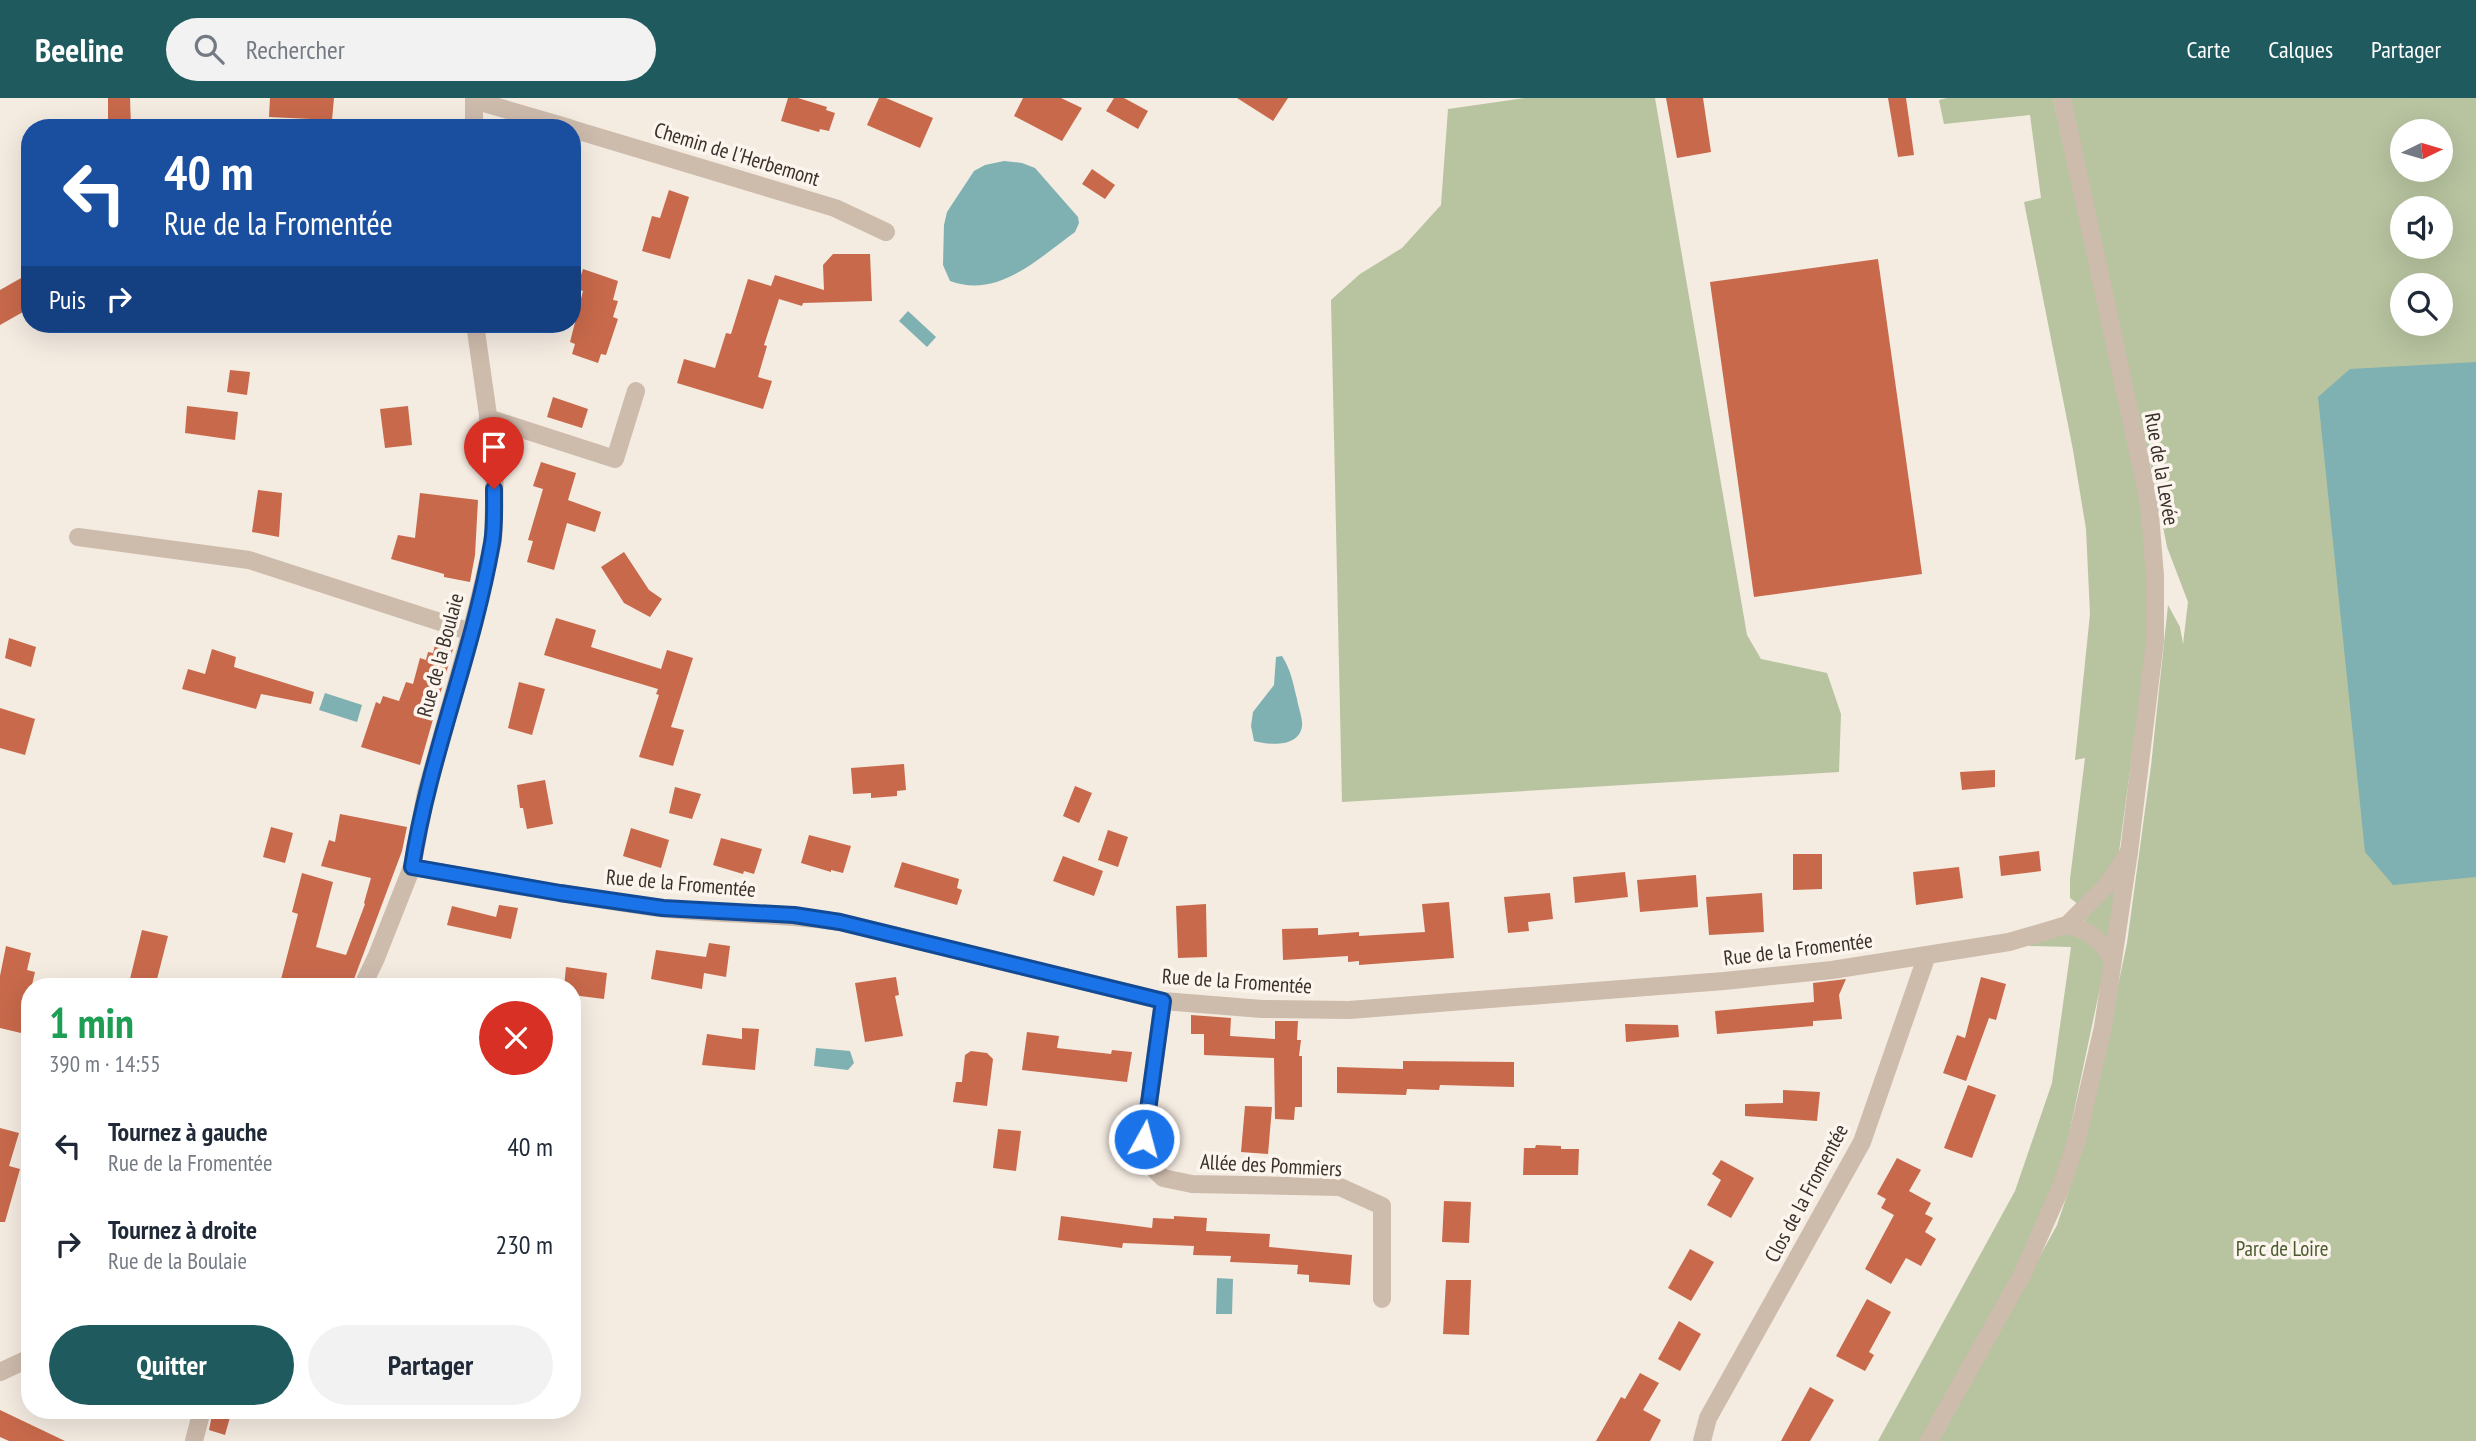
<!DOCTYPE html>
<html lang="fr">
<meta charset="utf-8">
<style>
body{margin:0;font-family:"PT Sans Narrow",sans-serif;background:#f2f2f3;color:#1f2937;height:100vh;display:flex;flex-direction:column;font-size:26px;white-space:nowrap}
*{box-sizing:border-box;margin:0}
p{font-size:23px;color:#747a83}
.icon{flex:none;width:38px;height:38px;fill:none;stroke:currentColor;stroke-width:2;stroke-linecap:round;stroke-linejoin:round}
.map{position:relative;flex:1;overflow:hidden}
.drawer{position:absolute;left:21px;top:880px;width:560px;height:441px;display:flex;flex-direction:column;background:#fff;border-radius:28px;box-shadow:0 7px 28px #0002}
.drawer>*{flex:none}
.banner{position:absolute;left:21px;top:21px;width:560px;height:214px;border-radius:28px;box-shadow:0 7px 28px #0002;background:#1a4fa0;color:#fff;overflow:hidden}
.needle{width:46px;rotate:85deg}
.fabs{position:absolute;left:2390px;top:21px;display:grid;gap:14px}
.fabs a{display:grid;place-items:center;width:63px;height:63px;border-radius:50%;background:#fff;box-shadow:0 7px 28px #0002;font-size:35px}
.pin{position:absolute;display:grid;place-items:center;width:60px;height:60px;color:#fff;margin:-72px -30px;border-radius:50% 50% 50% 0;rotate:-45deg;box-shadow:0 0 7px #0007}
.pin .icon{rotate:45deg}
.me{position:absolute;width:77px;margin:-38px;rotate:7deg;stroke-linejoin:round;filter:drop-shadow(0 0 5px #0008)}
.turn{display:flex;align-items:center;gap:24px;height:147px;padding:0 28px;font-size:32px}
.turn .icon{width:91px;height:91px;stroke-width:2.5}
.turn b{display:block;font-size:49px;line-height:60px}
.then{display:flex;align-items:center;height:66px;padding:0 28px;background:#0003;gap:14px;font-size:26px}
.round{display:grid;place-items:center;flex:none;width:74px;height:74px;border-radius:37px;background:#f2f2f3}
.headline{display:flex;align-items:center;justify-content:space-between;height:119px;padding:0 28px}
h1{font-size:42px;font-weight:700;line-height:52px;color:#1e9e55}
.button{display:flex;gap:14px;margin-top:auto;padding:14px 28px}
.button a{flex:1;height:80px;border-radius:42px;background:#1f5a5e;color:#fff;font-size:28px;font-weight:700;line-height:80px;text-align:center}
.button a+a{background:#f2f2f3;color:#1f2937}
ul{padding:0;list-style:none}
li{display:flex;align-items:center;gap:21px;height:98px;padding:0 28px}
li div{flex:1}
li b{display:block;font-size:26px}
li em{font-style:normal}
header{display:flex;align-items:center;gap:42px;box-sizing:border-box;height:98px;padding:0 35px;background:#1f5a5e;color:#fff}
header strong{font-size:33px}
nav{display:flex;gap:38px;margin-inline-start:auto;font-size:24px}
.search{width:490px;height:63px;background:#f2f2f3;display:flex;align-items:center;gap:18px;box-sizing:border-box;padding:0 24px;border-radius:38px;color:#747a83;font-size:26px}
.map>svg:first-child{display:block}
.green{fill:#b8c4a0;fill-rule:evenodd}
.water{fill:#7fb0b2}
.building{fill:#c8694b}
.lines{fill:none;stroke-linecap:round;stroke-linejoin:round}
.minor{stroke:#cdbbac;stroke-width:18}
.route-casing{stroke:#114b97;stroke-width:18}
.route{stroke:#1a73e8;stroke-width:12}
.labels{text-anchor:middle;dominant-baseline:central;stroke-width:7;stroke-linejoin:round;paint-order:stroke}
.street-label{font-size:21px;fill:#3b302b;stroke:#fbf5ee}
.park-label{font-size:21px;fill:#4a5a2e;stroke:#fbf5ee}
</style>
<header>
<strong>Beeline</strong>
<div class="search"><svg class="icon" aria-label="search" viewBox="0 0 24 24"><circle cx="10" cy="10" r="6"/><path d="M15 15l6 6"/></svg>Rechercher</div>
<nav><a>Carte</a><a>Calques</a><a>Partager</a></nav>
</header>
<div class="map">
<svg width="2476" height="1343" viewBox="0 0 2476 1343">
<rect width="100%" height="100%" fill="#f4ebe1"/>
<!-- green -->
<g class="green">
<path d="M1525 0H1655L1747 537 1761 561 1827 575 1841 616 1839 674 1342 704 1331 202 1360 176 1402 150 1441 107 1448 11Z"/>
<path d="M1947 0H2053L2144 415 2148 477V542L2119 754 2104 779 2079 807 2070 800V781L2085 660 2075 662 2090 516 2086 431 2073 352 2024 104 2041 100 2030 17 1944 26 1939 2Z"/>
<path d="M2069 0H2476V1343H1939L2057 1127 2085 1044 2127 845 2151 668 2168 507 2180 529 2183 546 2188 504 2167 449 2153 378 2105 173ZM2403 33H2441V72H2403ZM2403 110H2441V149H2403ZM2403 187H2441V226H2403Z"/>
<path d="M2119 784 2111 843 2083 824Z"/>
<path d="M2077 834 2106 861 2062 1070 2017 1176 1923 1343H1878L2015 1093 2052 985 2071 849 2028 848 2057 836Z"/>
</g>
<!-- water -->
<g class="water">
<path d="M1004 63 1022 65 1035 70 1078 119 1079 125 1075 134C1039 160 998 201 950 183L943 167 944 127 947 114 974 73 985 67Z"/>
<path d="M908 213 936 239 927 249 899 223Z"/>
<path d="M2476 264V779L2393 787 2365 754 2318 299 2350 271Z"/>
<path d="M1282 558C1291 572 1293 585 1297 601 1298 609 1303 620 1302 628 1299 650 1269 647 1254 643L1251 628 1253 614 1274 587 1276 559Z"/>
<path d="M325 595 362 607 357 624 319 612Z"/>
<path d="M816 950 850 953 854 965 848 972 814 968Z"/>
<path d="M1217 1180 1233 1181 1232 1216H1216Z"/>
</g>
<!-- building -->
<g class="building">
<path d="M108 0H130L131 30H108Z"/>
<path d="M270 0H334L332 22 269 19Z"/>
<path d="M788 0H798L827 9 826 12 835 15 829 33 820 31 819 34 781 23Z"/>
<path d="M879 0H886L933 20 920 50 867 27Z"/>
<path d="M1023 0H1061L1082 10 1062 43 1014 18Z"/>
<path d="M1114 0H1124L1148 13 1138 31 1106 13Z"/>
<path d="M1237 0H1288L1273 23Z"/>
<path d="M1666 0H1703L1711 54 1677 60Z"/>
<path d="M1888 0H1906L1914 57 1898 59Z"/>
<path d="M1092 71 1115 87 1105 101 1082 86Z"/>
<path d="M669 92 689 99 670 161 642 153 652 118 660 120Z"/>
<path d="M833 156H870L872 203 803 205 802 208 779 201 764 247 767 248 758 279 772 283 763 311 677 285 684 261 715 270 726 235 731 236 748 181 771 188 775 177 824 192 823 167Z"/>
<path d="M1878 161 1922 476 1754 499 1710 184Z"/>
<path d="M583 171 618 183 613 202 618 203 613 219 618 221 606 257 601 256 598 265 572 256 575 246 570 244 583 193 576 191Z"/>
<path d="M30 175V210L0 227V192Z"/>
<path d="M230 272 250 274 247 297 227 294Z"/>
<path d="M553 299 588 311 582 330 547 319Z"/>
<path d="M187 308 238 314 235 342 185 335Z"/>
<path d="M408 308 412 347 385 350 380 311Z"/>
<path d="M541 364 576 375 568 402 601 414 595 434 567 425 554 472 527 464 533 443 528 442 543 391 533 388Z"/>
<path d="M258 392 282 395 279 439 252 434Z"/>
<path d="M420 395 478 402 475 457 470 484 444 479V476L391 461 398 437 415 440Z"/>
<path d="M624 454 649 492 662 501 650 519 624 505 601 469Z"/>
<path d="M556 520 596 532 591 549 661 571 667 552 693 560 671 629 684 632 673 668 639 659 659 597 656 596 658 591 544 557Z"/>
<path d="M9 540 36 549 31 569 5 560Z"/>
<path d="M435 547 453 551 420 667 361 649 376 604 380 606 383 598 399 603 406 584 413 586 420 560 426 562 428 554 433 555Z"/>
<path d="M212 551 236 559 234 569 314 594 311 606 261 596 256 611 182 591 188 571 205 576Z"/>
<path d="M519 584 545 591 532 637 508 630Z"/>
<path d="M0 610 35 621 25 657 0 650Z"/>
<path d="M904 666 906 692 897 693V698L871 700V695L853 696 851 670Z"/>
<path d="M1995 672V689L1962 692 1960 674Z"/>
<path d="M545 682 553 726 527 731 523 710H520L517 687Z"/>
<path d="M1075 688 1092 695 1079 725 1063 718Z"/>
<path d="M675 689 701 696 692 721 669 715Z"/>
<path d="M340 716 407 729 402 753 351 889H279L298 816 292 814 302 775 333 784 316 849 346 857 365 806 364 805 371 780 321 768 329 742 335 744Z"/>
<path d="M271 729 293 735 285 765 263 759Z"/>
<path d="M631 730 669 742 661 770 623 758Z"/>
<path d="M1108 732 1128 739 1118 769 1098 762Z"/>
<path d="M809 737 851 748 843 775 831 772V774L801 765Z"/>
<path d="M721 740 762 751 754 776 744 773 743 776 713 767Z"/>
<path d="M2039 753 2041 773 2001 778 1999 758Z"/>
<path d="M1793 756H1822V791L1793 792Z"/>
<path d="M1063 758 1103 773 1094 798 1053 783Z"/>
<path d="M902 764 959 781 957 790 962 792 957 807 894 789Z"/>
<path d="M1959 769 1963 800 1916 807 1913 774Z"/>
<path d="M1625 774 1628 799 1575 805 1573 779Z"/>
<path d="M1696 777 1698 809 1640 814 1637 782Z"/>
<path d="M1550 795 1553 821 1528 824 1529 833 1508 835 1504 799Z"/>
<path d="M1762 795 1764 834 1709 837 1706 799Z"/>
<path d="M1449 804 1454 860 1359 867V863L1348 864V858L1283 862 1282 831 1318 830V837L1359 834V838L1425 834 1422 806Z"/>
<path d="M1206 806 1207 859 1178 860 1176 808Z"/>
<path d="M499 807 518 810 511 841 447 827 452 808 496 819Z"/>
<path d="M142 832 168 838 155 889H128Z"/>
<path d="M709 845 730 848 726 879 704 875 702 891 651 881 656 852 706 859Z"/>
<path d="M6 848 31 855 27 872 35 874 21 935 0 930V878Z"/>
<path d="M566 869 607 875 604 901 572 897V889H564Z"/>
<path d="M896 879 899 897 895 898 903 938 865 944 855 885Z"/>
<path d="M1981 879 2006 886 1996 922 1989 920 1966 983 1943 975 1957 937 1965 940Z"/>
<path d="M1846 881 1839 897 1842 921 1813 923V928L1717 936 1715 913 1814 904 1813 885Z"/>
<path d="M1191 917 1231 920 1230 938 1275 941V923H1298L1297 942H1301L1299 958H1302V1009H1295L1294 1022 1275 1021 1274 960 1204 957V936H1191Z"/>
<path d="M1625 926 1678 927 1679 939 1626 944Z"/>
<path d="M742 930 759 931 755 972 702 967 707 936 742 941Z"/>
<path d="M1027 934 1059 938 1057 950 1111 956 1112 952 1132 954 1127 984 1022 972Z"/>
<path d="M971 953 987 955 993 961 987 1008 953 1004 956 984H962L965 957Z"/>
<path d="M1403 963 1514 964V989L1440 987 1439 992 1407 991 1406 997 1337 995V969L1403 971Z"/>
<path d="M1968 987 1996 997 1972 1060 1944 1050Z"/>
<path d="M1783 992 1820 994 1817 1023 1745 1018V1006L1783 1005Z"/>
<path d="M1245 1008 1272 1009 1268 1056 1241 1054Z"/>
<path d="M0 1030 19 1035 9 1068 20 1071 5 1124H0Z"/>
<path d="M998 1031 1021 1033 1016 1073 993 1070Z"/>
<path d="M1536 1047 1561 1048V1051H1579L1578 1077H1523L1524 1050H1535Z"/>
<path d="M1897 1060 1921 1072 1909 1093 1931 1105 1925 1116 1933 1120 1925 1134 1936 1141 1921 1168 1906 1160 1891 1186 1865 1171 1894 1117 1881 1110 1886 1101 1877 1096Z"/>
<path d="M1721 1062 1754 1080 1731 1120 1707 1107 1721 1082 1712 1076Z"/>
<path d="M1444 1103 1471 1104 1469 1145 1442 1144Z"/>
<path d="M1061 1118 1152 1130 1153 1120 1174 1121V1118L1207 1120 1206 1133 1270 1136 1269 1149 1352 1157 1350 1187 1309 1184V1177L1297 1176 1298 1167 1230 1164 1231 1158 1193 1157 1194 1148 1123 1145 1122 1150 1058 1142Z"/>
<path d="M1690 1151 1714 1164 1691 1203 1668 1190Z"/>
<path d="M1446 1182H1471L1469 1237 1443 1236Z"/>
<path d="M1867 1201 1891 1214 1869 1254 1874 1257 1865 1273 1836 1258Z"/>
<path d="M1679 1223 1701 1236 1680 1273 1658 1261Z"/>
<path d="M1640 1275 1659 1285 1643 1312 1661 1322 1650 1343H1596L1621 1299 1625 1301Z"/>
<path d="M1810 1289 1834 1302 1810 1343H1781Z"/>
<path d="M0 1312 65 1343H9L0 1339Z"/>
<path d="M213 1312H232L225 1337 209 1332Z"/>
</g>
<g class="lines">
<!-- minor -->
<g class="minor">
<path d="M474 2 569 30"/>
<path d="M474 30V0"/>
<path d="M572 31 835 110 886 134"/>
<path d="M488 320 615 361 636 293"/>
<path d="M78 439 249 462 471 534"/>
<path d="M412 769C494 784 576 799 659 810 720 817 780 815 840 824L1163 903 1262 911 1349 912 1724 883 1832 872 2009 844 2067 827 2107 787 2129 754"/>
<path d="M2067 827C2092 833 2098 841 2113 861"/>
<path d="M362 889 376 860 412 769 426 695 476 515 493 443 495 366 475 226"/>
<path d="M1163 903 1144 1041 1148 1065 1163 1080 1192 1086 1340 1089 1382 1108V1201"/>
<path d="M0 1274 30 1260"/>
<path d="M194 1343 202 1312"/>
<path d="M1702 1343 1708 1320 1862 1044 1927 857"/>
<path d="M1929 1343 2023 1175 2061 1089 2077 1041 2103 929 2129 754 2155 543V478L2149 405 2062 0"/>
</g>
</g>
<g class="lines">
<defs>
<path id="route" d="M494 391C494 409 495 428 492 445 473 555 429 659 412 769L560 795 663 810 794 817 840 824 1163 903 1144 1041"/>
</defs>
<!-- route casing -->
<use href="#route" class="route-casing"/>
<!-- route -->
<use href="#route" class="route"/>
</g>
<g class="labels">
<!-- street labels -->
<g class="street-label">
<text transform="translate(737 56) rotate(17)">Chemin de l'Herbemont</text>
<text transform="translate(2162 371) rotate(80)">Rue de la Levée</text>
<text transform="translate(440 557) rotate(-75)">Rue de la Boulaie</text>
<text transform="translate(681 785) rotate(5)">Rue de la Fromentée</text>
<text transform="translate(1798 851) rotate(-7)">Rue de la Fromentée</text>
<text transform="translate(1237 883) rotate(4)">Rue de la Fromentée</text>
<text transform="translate(1271 1067) rotate(3)">Allée des Pommiers</text>
<text transform="translate(1806 1095) rotate(-62)">Clos de la Fromentée</text>
</g>
<!-- park labels -->
<g class="park-label">
<text x="2282" y="1150">Parc de Loire</text>
</g>
</g>
</svg>
<div class="fabs">
<a><svg class="needle" viewBox="-14 -14 28 28"><path d="M0-13l5 13h-10z" fill="#e53935"/><path d="M0 13l5-13h-10z" fill="#747a83"/></svg></a>
<a><svg class="icon" aria-label="sound" viewBox="0 0 24 24"><path d="M4 9h4l5-4v14l-5-4H4zM17 9q2 3 0 6"/></svg></a>
<a><svg class="icon" aria-label="search" viewBox="0 0 24 24"><circle cx="10" cy="10" r="6"/><path d="M15 15l6 6"/></svg></a>
</div>
<div class="pin" style="left:494px;top:391px;background:#d93025"><svg class="icon" aria-label="arrive" viewBox="0 0 24 24"><path d="M6 21V4h12l-3 4 3 4H6"/></svg></div>
<svg class="me" style="left:1144px;top:1041px" viewBox="-20 -20 40 40"><circle r="17" fill="#1a73e8" stroke="#fff" stroke-width="3"/><path d="M0-11L8 9 0 5-8 9z" fill="#fff"/></svg>
<div class="banner">
<div class="turn"><svg class="icon" aria-label="left" viewBox="0 0 24 24"><path d="M17 20v-9H6M10 6l-5 5 5 5"/></svg><div><b>40 m</b>Rue de la Fromentée</div></div>
<div class="then">Puis<svg class="icon" aria-label="right" viewBox="0 0 24 24"><path d="M7 20v-9h11M14 6l5 5-5 5"/></svg></div>
</div>
<section class="drawer">
<div class="headline"><div><h1>1 min</h1><p>390 m · 14:55</p></div><a class="round" style="background:#d93025;color:#fff"><svg class="icon" aria-label="close" viewBox="0 0 24 24"><path d="M6 6l12 12M18 6L6 18"/></svg></a></div>
<ul>
<li><svg class="icon" aria-label="left" viewBox="0 0 24 24"><path d="M17 20v-9H6M10 6l-5 5 5 5"/></svg><div><b>Tournez à gauche</b><p>Rue de la Fromentée</p></div><em>40 m</em></li>
<li><svg class="icon" aria-label="right" viewBox="0 0 24 24"><path d="M7 20v-9h11M14 6l5 5-5 5"/></svg><div><b>Tournez à droite</b><p>Rue de la Boulaie</p></div><em>230 m</em></li>
</ul>
<div class="button"><a>Quitter</a><a>Partager</a></div>
</section>
</div>
